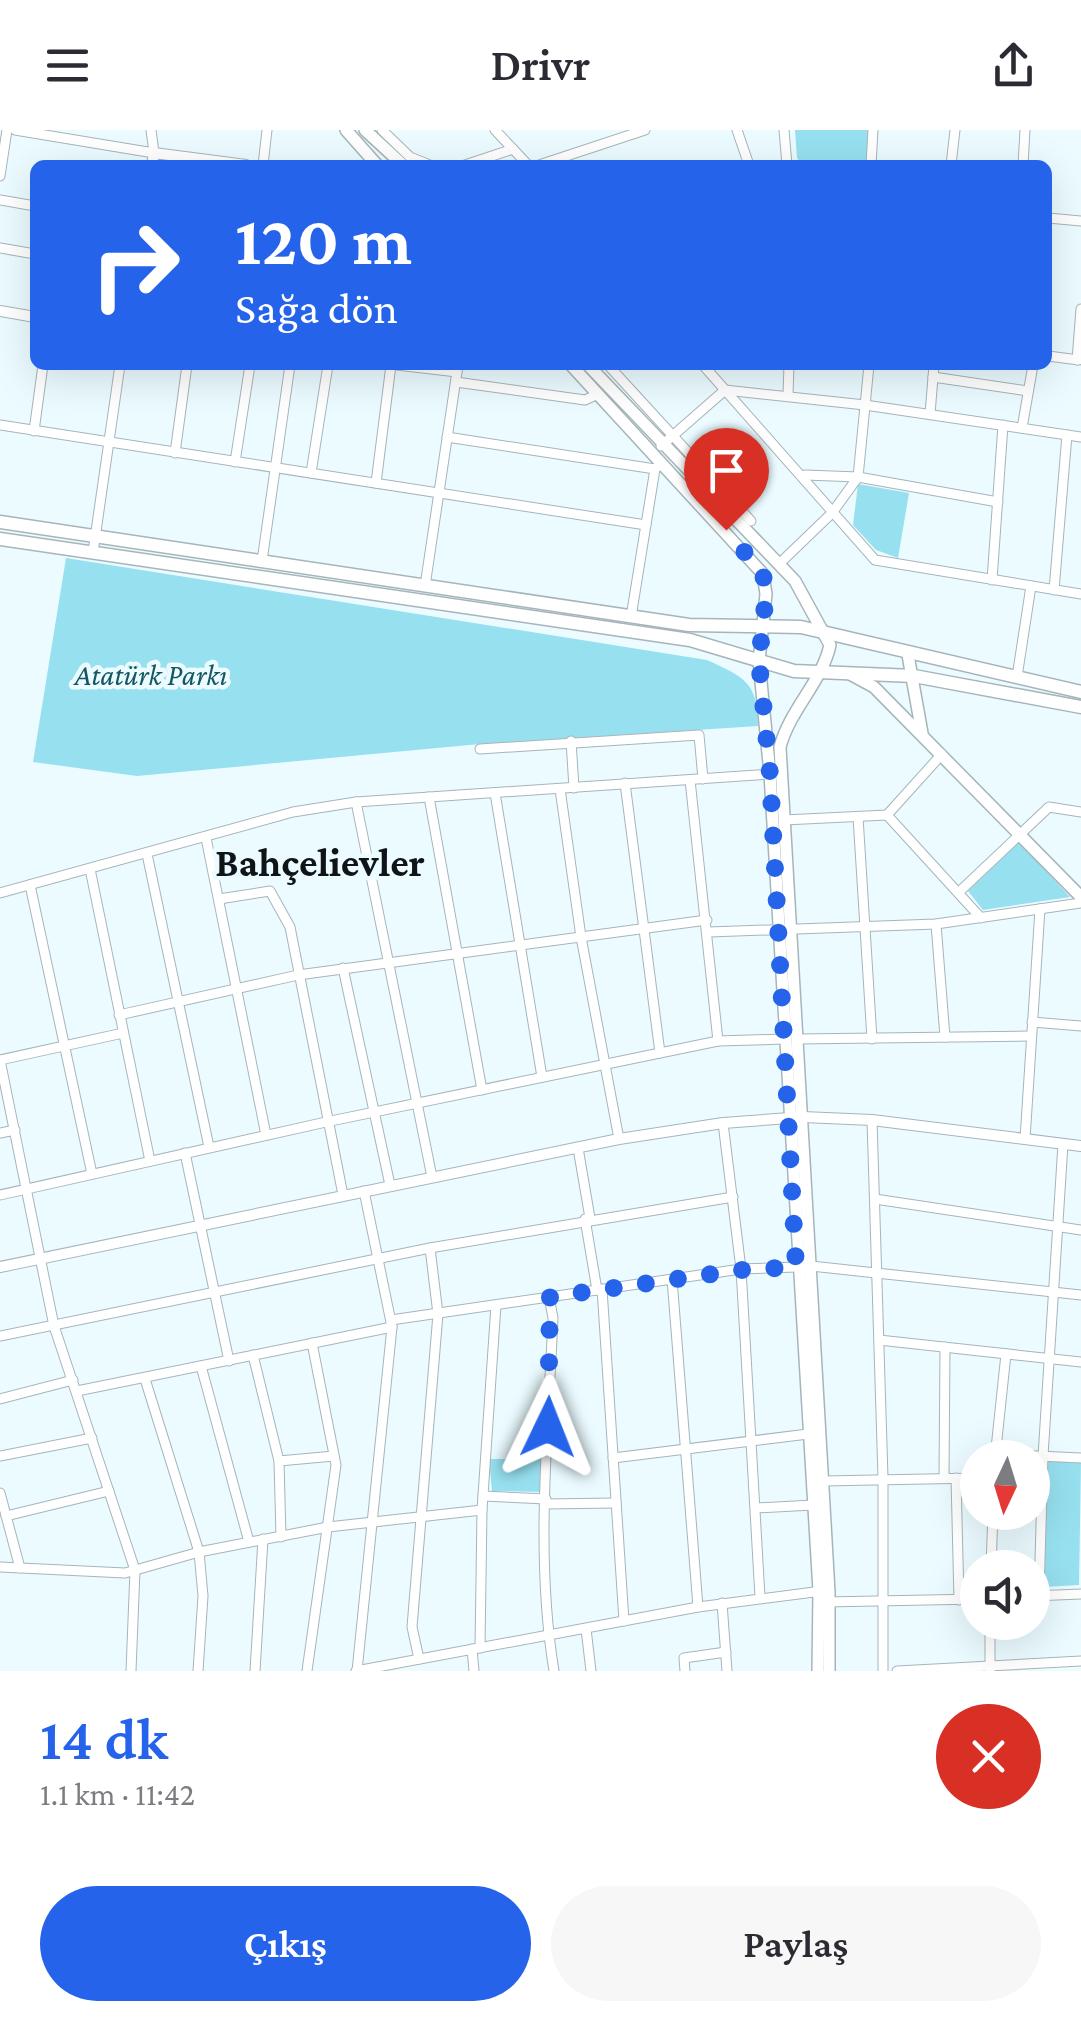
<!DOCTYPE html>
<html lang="tr">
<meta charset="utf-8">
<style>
body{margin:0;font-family:"Crimson Pro",serif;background:#f7f7f7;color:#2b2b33;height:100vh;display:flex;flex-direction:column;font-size:38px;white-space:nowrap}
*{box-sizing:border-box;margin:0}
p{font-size:32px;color:#7c7c81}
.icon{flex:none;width:55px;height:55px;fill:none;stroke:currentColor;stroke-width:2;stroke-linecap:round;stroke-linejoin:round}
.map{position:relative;height:1541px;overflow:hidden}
.side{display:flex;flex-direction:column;background:#fff;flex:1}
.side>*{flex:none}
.banner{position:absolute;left:30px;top:30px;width:1022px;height:210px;border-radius:15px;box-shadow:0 10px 40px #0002;background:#2563eb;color:#fff;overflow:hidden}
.needle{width:65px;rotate:184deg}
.buttons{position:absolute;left:960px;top:1310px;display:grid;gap:20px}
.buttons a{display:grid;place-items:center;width:90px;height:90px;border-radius:50%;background:#fff;box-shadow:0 10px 40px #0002;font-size:50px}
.pin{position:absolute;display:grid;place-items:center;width:85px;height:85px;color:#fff;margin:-102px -42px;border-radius:50% 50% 50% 0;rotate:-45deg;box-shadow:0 0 10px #0007}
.pin .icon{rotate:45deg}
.me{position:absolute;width:110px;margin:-55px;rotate:2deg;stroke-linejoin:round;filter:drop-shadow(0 0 8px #0008)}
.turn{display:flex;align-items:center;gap:35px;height:210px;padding:0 40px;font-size:45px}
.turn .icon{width:130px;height:130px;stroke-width:2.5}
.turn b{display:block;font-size:70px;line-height:85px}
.round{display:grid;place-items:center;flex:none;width:105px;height:105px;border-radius:52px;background:#f7f7f7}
.overview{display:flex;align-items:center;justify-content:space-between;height:170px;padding:0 40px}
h1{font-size:60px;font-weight:600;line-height:75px;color:#2563eb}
.primary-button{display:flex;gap:20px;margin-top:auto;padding:20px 40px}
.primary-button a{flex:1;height:115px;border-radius:60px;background:#2563eb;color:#fff;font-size:40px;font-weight:600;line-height:115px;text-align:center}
.primary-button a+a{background:#f7f7f7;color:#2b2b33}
header{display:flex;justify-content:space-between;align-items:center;height:130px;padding:0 40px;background:#fff;font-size:45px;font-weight:600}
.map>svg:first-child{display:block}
.green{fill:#97e0f0}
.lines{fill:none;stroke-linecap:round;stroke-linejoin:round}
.minor-casing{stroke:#a6b5b9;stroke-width:11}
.tertiary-casing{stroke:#a6b5b9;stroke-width:12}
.secondary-casing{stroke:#a6b5b9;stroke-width:14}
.primary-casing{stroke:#a6b5b9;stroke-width:15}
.minor{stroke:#fff;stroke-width:9}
.tertiary{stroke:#fff;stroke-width:10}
.secondary{stroke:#fff;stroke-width:11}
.primary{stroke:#fff;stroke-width:12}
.route{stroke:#2563eb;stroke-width:18;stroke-dasharray:0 32.4}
.labels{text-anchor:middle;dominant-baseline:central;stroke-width:9;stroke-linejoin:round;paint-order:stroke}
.park-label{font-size:30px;font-style:italic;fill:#145662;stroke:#ebfbff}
.district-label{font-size:40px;font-weight:bold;fill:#0f1416;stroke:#ebfbff}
</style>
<header><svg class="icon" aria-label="menu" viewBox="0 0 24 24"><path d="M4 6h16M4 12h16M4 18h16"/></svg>Drivr<svg class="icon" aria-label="share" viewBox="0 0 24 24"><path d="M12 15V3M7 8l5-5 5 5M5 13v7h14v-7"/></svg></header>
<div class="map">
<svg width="1081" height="1541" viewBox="0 0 1081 1541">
<rect width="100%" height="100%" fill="#ebfbff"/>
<!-- green -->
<g class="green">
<path d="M795 0H868L866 35H803L797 28Z"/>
<path d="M858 354 909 363 898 428 876 420 853 395Z"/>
<path d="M66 428 707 530C744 547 758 552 758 596L480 614 137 646 33 632Z"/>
<path d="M1019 712 1070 767 983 780 968 761Z"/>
<path d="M489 1329H542V1362L492 1361Z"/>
<path d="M1047 1331 1081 1332 1079 1455 1044 1457Z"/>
</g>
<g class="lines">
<defs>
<g id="minor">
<path d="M15 0 154 23 151 0"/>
<path d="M382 0 410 27 430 35"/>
<path d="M495 0 528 35"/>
<path d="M737 0 749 35"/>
<path d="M784 0 787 35"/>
<path d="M263 35 267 0"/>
<path d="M465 35 513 19"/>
<path d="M539 35 645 0"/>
<path d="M871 35 873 0"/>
<path d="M951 35 955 0"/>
<path d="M1023 35 1025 0"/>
<path d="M0 46 7 0"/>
<path d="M0 70 35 76"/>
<path d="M1048 88 1081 91"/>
<path d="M0 118 35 124"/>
<path d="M1048 226 1079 230"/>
<path d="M1077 230 1081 179"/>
<path d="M397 235 457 242"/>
<path d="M608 235 751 391"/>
<path d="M703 235 875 430 1081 464"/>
<path d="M933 247 1028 261"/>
<path d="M456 252 585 270 598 264"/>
<path d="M788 265 789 235"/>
<path d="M930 284 934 235"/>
<path d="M0 295 646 395"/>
<path d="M1022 298 1033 235"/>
<path d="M34 301 43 235"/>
<path d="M447 307 655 339"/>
<path d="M661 316 725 260 865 275 1081 307"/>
<path d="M175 323 187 235"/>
<path d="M235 332 250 235"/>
<path d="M311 343 328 235"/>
<path d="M805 345 858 347 998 372"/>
<path d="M376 353 391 235"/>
<path d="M93 422 120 235"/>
<path d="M262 431 290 235"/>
<path d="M779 434 832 383 858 347 869 235"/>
<path d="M992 450 1003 295"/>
<path d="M425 456 458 235"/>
<path d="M1054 460 1067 305"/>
<path d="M631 487 655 339 659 335"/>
<path d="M1017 547 1031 456"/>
<path d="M571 611 574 658"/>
<path d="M480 619 699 605 703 649"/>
<path d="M690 650 718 911"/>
<path d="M625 653 660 923"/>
<path d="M560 659 581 807 619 1009"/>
<path d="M495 663 542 947"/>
<path d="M429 667 482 960"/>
<path d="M356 672 432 1047"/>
<path d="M887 685 981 788"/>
<path d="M858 687 872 909"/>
<path d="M784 690 887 685 942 624"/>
<path d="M206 708 266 1005"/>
<path d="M147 724 209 1017"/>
<path d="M90 739 150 1031"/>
<path d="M30 755 92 1044"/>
<path d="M959 762 1049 677 1081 682"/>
<path d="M0 763 293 682 356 672 770 644"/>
<path d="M219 769 270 761 290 797 343 1065"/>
<path d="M936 794 945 907"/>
<path d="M709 802 936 794 1081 773"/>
<path d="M343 838 390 1055"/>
<path d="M119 885 298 845 707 790"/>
<path d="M1032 892 1081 896"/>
<path d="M797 909 1031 906"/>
<path d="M0 930 54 1196 135 1440 131 1541"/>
<path d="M0 930 123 903"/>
<path d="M872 990 883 1348V1541"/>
<path d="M723 993 741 1139 760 1467"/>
<path d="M0 1003 15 1000"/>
<path d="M1025 1009 1040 779"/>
<path d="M578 1018 590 1088"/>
<path d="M185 1023 229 1231"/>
<path d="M0 1065 326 992 718 911 785 909"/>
<path d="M875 1069 1081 1100"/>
<path d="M585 1089 597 1160"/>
<path d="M811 1136 1081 1165"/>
<path d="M672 1149 698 1477"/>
<path d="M602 1159 624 1491"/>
<path d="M549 1167 553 1188C548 1304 535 1426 554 1541"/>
<path d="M391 1190 741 1139 796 1137"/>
<path d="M0 1206 430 1118 733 1067"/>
<path d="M879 1210 1081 1232"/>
<path d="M253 1225 279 1331 281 1407"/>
<path d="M201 1236 249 1412"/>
<path d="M145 1249 199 1422 203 1466 198 1541"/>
<path d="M77 1261 392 1197"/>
<path d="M0 1269 73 1250"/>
<path d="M995 1324 1081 1328"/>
<path d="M0 1326 92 1308"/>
<path d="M613 1328 808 1304"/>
<path d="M995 1328 1006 1224"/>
<path d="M279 1331 334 1326"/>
<path d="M944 1348 945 1217"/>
<path d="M956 1348 959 1470"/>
<path d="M823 1351 978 1348"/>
<path d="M0 1363 20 1438"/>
<path d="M483 1366 546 1369"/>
<path d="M546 1374 616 1373"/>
<path d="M756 1378 813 1375"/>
<path d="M6 1386 109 1361"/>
<path d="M0 1437 125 1443 199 1422 328 1397 482 1380"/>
<path d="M991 1438 993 1382"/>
<path d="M1039 1465 1043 1326 1063 1014"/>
<path d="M1032 1466 1081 1464"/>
<path d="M825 1472 978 1469"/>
<path d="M722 1473 727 1541"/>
<path d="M990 1492V1540"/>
<path d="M586 1499 591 1541"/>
<path d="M480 1518 482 1380 496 1175"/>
<path d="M472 1519 474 1541"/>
<path d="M419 1529 412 1497 438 1184 430 1118"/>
<path d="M255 1541 263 1409"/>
<path d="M307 1541 336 1335 312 1213"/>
<path d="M356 1541 698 1477 822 1461"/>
<path d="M357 1541 392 1197 364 1061"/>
<path d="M685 1541 684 1528 726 1522"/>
<path d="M897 1541 1081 1531"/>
</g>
<g id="tertiary">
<path d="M152 35 154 23 246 35"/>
<path d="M0 181 35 187"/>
<path d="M0 1137 619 1009 723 993 803 987 872 990 1081 1016"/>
</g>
<g id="secondary">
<path d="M346 0 377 35"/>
<path d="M365 0 403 35"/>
<path d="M571 235 763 444 766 464 759 531 770 644 819 1461 818 1541"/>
<path d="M588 235 795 451 830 515C822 552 790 579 780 617L829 1462V1541"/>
<path d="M908 525 922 603"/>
<path d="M850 544 874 557 1081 767"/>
</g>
<g id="primary">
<path d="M0 392 689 495 801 497 1081 562"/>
<path d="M0 409 690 510 794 541 914 546 1081 577"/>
</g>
</defs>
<!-- minor casing -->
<use href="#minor" class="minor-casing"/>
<!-- tertiary casing -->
<use href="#tertiary" class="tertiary-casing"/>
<!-- secondary casing -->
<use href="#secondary" class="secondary-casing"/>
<!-- primary casing -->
<use href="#primary" class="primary-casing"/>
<!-- minor -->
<use href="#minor" class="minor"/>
<!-- tertiary -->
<use href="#tertiary" class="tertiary"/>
<!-- secondary -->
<use href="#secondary" class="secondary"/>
<!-- primary -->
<use href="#primary" class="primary"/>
</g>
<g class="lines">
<!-- route -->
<path class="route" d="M548 1297 550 1167 740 1140 796 1137 770 644 759 531 766 464 763 444 726 400"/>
</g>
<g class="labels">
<!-- park labels -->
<g class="park-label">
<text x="151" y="544">Atatürk Parkı</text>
</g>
<!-- district labels -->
<g class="district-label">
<text x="320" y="732">Bahçelievler</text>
</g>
</g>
</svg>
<div class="buttons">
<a><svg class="needle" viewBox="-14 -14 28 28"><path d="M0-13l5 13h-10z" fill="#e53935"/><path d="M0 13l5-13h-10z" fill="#7c7c81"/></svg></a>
<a><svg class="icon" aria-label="sound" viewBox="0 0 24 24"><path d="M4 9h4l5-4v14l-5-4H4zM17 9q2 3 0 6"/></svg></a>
</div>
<div class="pin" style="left:726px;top:400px;background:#d93025"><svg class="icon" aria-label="arrive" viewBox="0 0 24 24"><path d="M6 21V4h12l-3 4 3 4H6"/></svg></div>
<svg class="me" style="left:548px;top:1297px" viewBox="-20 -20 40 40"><path d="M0-17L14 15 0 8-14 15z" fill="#2563eb" stroke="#fff" stroke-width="4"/></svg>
<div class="banner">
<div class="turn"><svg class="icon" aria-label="right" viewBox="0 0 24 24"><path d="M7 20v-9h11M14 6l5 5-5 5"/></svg><div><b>120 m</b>Sağa dön</div></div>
</div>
</div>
<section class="side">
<div class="overview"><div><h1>14 dk</h1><p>1.1 km · 11:42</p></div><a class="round" style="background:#d93025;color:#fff"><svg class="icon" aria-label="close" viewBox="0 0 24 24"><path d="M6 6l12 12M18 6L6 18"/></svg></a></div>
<div class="primary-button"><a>Çıkış</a><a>Paylaş</a></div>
</section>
